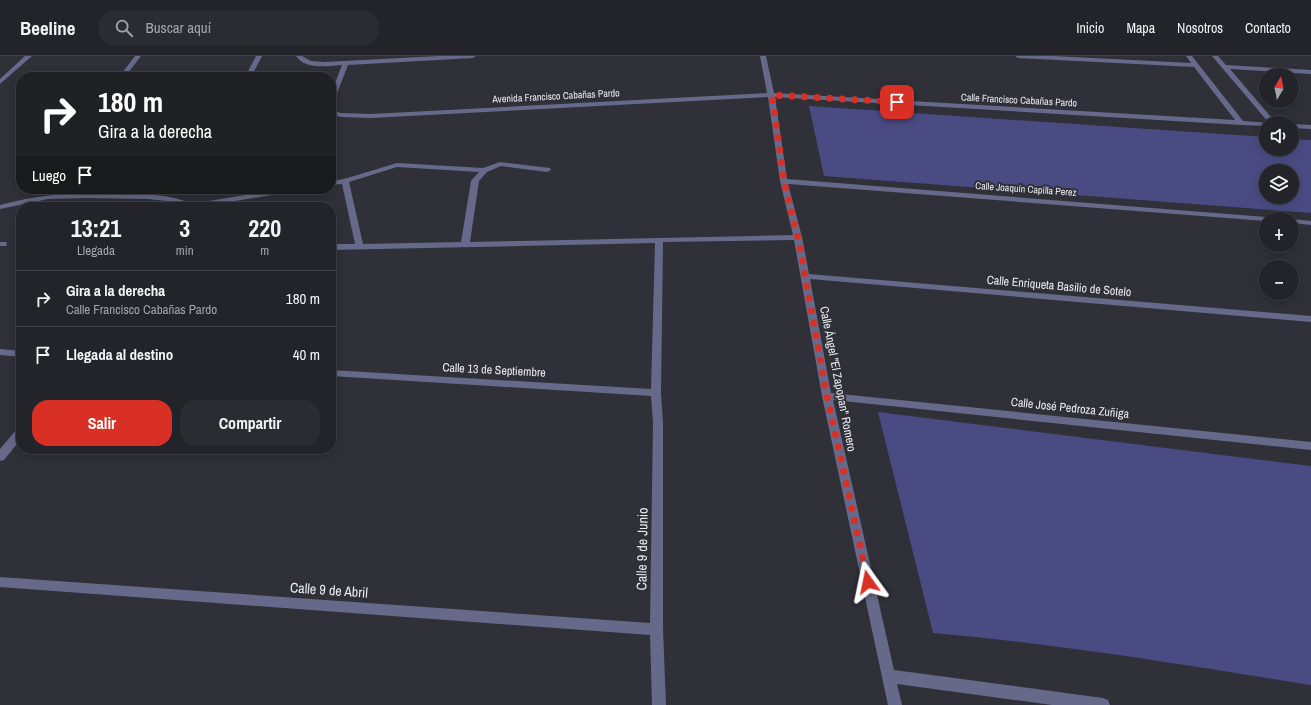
<!DOCTYPE html>
<html lang="es">
<meta charset="utf-8">
<style>
body{margin:0;font-family:"Archivo Narrow",sans-serif;background:#2b2c32;color:#f1f3f6;height:100vh;display:flex;flex-direction:column;font-size:15px;white-space:nowrap}
*{box-sizing:border-box;margin:0}
p{font-size:13px;color:#a3a4a8}
.icon{flex:none;width:22px;height:22px;fill:none;stroke:currentColor;stroke-width:2;stroke-linecap:round;stroke-linejoin:round}
.map{position:relative;flex:1;overflow:hidden}
.side{position:absolute;left:16px;top:146px;width:320px;height:252px;display:flex;flex-direction:column;background:#23242a;border-radius:16px;box-shadow:0 2px 10px #0003,0 0 0 1px #404147}
.side>*{flex:none}
.top-card{position:absolute;left:16px;top:16px;width:320px;height:122px;border-radius:16px;box-shadow:0 2px 10px #0003,0 0 0 1px #404147;background:#202124;color:#fff;overflow:hidden}
.needle{width:26px;rotate:10deg}
.buttons{position:absolute;left:1259px;top:12px;display:grid;gap:8px}
.buttons a{display:grid;place-items:center;width:40px;height:40px;border-radius:50%;background:#23242a;box-shadow:0 2px 10px #0003,0 0 0 1px #404147;font-size:20px}
.pin{position:absolute;display:grid;place-items:center;width:34px;height:34px;color:#fff;margin:-17px;border-radius:8px;box-shadow:0 2px 6px #0006}
.me{position:absolute;width:44px;margin:-22px;rotate:348deg;stroke-linejoin:round;filter:drop-shadow(0 0 3px #0008)}
.turn{display:flex;align-items:center;gap:14px;height:84px;padding:0 16px;font-size:18px}
.turn .icon{width:52px;height:52px;stroke-width:2.5}
.turn b{display:block;font-size:28px;line-height:34px}
.then{display:flex;align-items:center;height:38px;padding:0 16px;background:#0003;gap:8px;font-size:15px}
.eta{display:flex;justify-content:space-evenly;align-items:center;height:68px;text-align:center}
.eta b{font-size:24px;font-weight:700;line-height:28px}
.primary-button{display:flex;gap:8px;margin-top:auto;padding:8px 16px}
.primary-button a{flex:1;height:46px;border-radius:16px;background:#d93025;color:#fff;font-size:16px;font-weight:700;line-height:46px;text-align:center}
.primary-button a+a{background:#2b2c32;color:#f1f3f6}
ul{padding:0;list-style:none}
li{display:flex;align-items:center;gap:12px;height:56px;padding:0 16px;border-top:1px solid #404147}
li div{flex:1}
li b{display:block;font-size:15px}
li em{font-style:normal}
header{display:flex;align-items:center;gap:24px;box-sizing:border-box;height:56px;padding:0 20px;background:#23242a;border-bottom:1px solid #404147}
header strong{font-size:19px}
nav{display:flex;gap:22px;margin-inline-start:auto;font-size:14px}
.search{width:280px;height:36px;background:#2b2c32;display:flex;align-items:center;gap:10px;box-sizing:border-box;padding:0 14px;border-radius:16px;color:#a3a4a8;font-size:15px}
.map>svg:first-child{display:block}
.green{fill:#4a4b83;fill-rule:evenodd}
.lines{fill:none;stroke-linecap:round;stroke-linejoin:round}
.minor{fill:#666989;fill-rule:evenodd}
.route{stroke:#d93025;stroke-width:7;stroke-dasharray:0 12.6}
.labels{text-anchor:middle;dominant-baseline:central;stroke-width:4;stroke-linejoin:round;paint-order:stroke}
.far-street-label{font-size:10px;fill:#eaebf0;stroke:#2f3038}
.street-label{font-size:12px;fill:#eaebf0;stroke:#2f3038}
.near-street-label{font-size:14px;fill:#eaebf0;stroke:#2f3038}
</style>
<header>
<strong>Beeline</strong>
<div class="search"><svg class="icon" aria-label="search" viewBox="0 0 24 24"><circle cx="10" cy="10" r="6"/><path d="M15 15l6 6"/></svg>Buscar aquí</div>
<nav><a>Inicio</a><a>Mapa</a><a>Nosotros</a><a>Contacto</a></nav>
</header>
<div class="map">
<svg width="1311" height="649" viewBox="0 0 1311 649">
<rect width="100%" height="100%" fill="#2f3038"/>
<!-- green -->
<g class="green">
<path d="M809 50 1266 81V93H1292V83L1311 84V157L824 120ZM1266 115H1292V141H1266Z"/>
<path d="M878 356 1311 410V629C1185 609 1060 588 933 577Z"/>
</g>
<g class="lines">
<!-- minor -->
<g class="minor">
<path d="M25 0H32L0 28V23Z"/>
<path d="M135 0H141L125 21H119Z"/>
<path d="M256 0H262L251 21H245Z"/>
<path d="M296 0H302L311 5 324 6 439 0H476L473 2 348 9 334 45 331 47V37L342 9C328 10 305 14 296 0Z"/>
<path d="M760 0H766L774 37 1235 64 1194 11 1018 2 1015 0H1054L1191 7 1186 0H1192L1243 65 1269 67H1266V70L1241 69 775 41 787 123 1266 161 1270 163H1266V165L788 128 802 181 809 218 1311 260V266L810 223 831 337 1311 386V394L833 344 894 614 1103 642 1108 644 1110 649H1052L897 628 902 649H888L822 340 794 184 663 186 661 337 663 367V573L666 649H652L650 579 0 531V521L650 567 653 367 651 340 331 320V314L651 333 655 187 331 194V188H355L342 128 331 129V125L344 123 397 107 483 112 500 106 550 112 551 114 547 116 501 110 487 116 479 125 470 186 793 179 780 125 768 41 371 62 341 61 331 58V54L341 57 371 58 767 37ZM397 111 479 116 471 125 461 186 363 188 349 126Z"/>
<path d="M1212 0H1218L1226 9 1311 14V18L1230 13 1276 67H1269Z"/>
<path d="M1292 68 1311 69V73L1292 72Z"/>
<path d="M281 133H299L295 135 200 151H185L167 145 148 143 85 142 48 143 0 153V149C44 137 89 135 134 138 153 139 174 139 191 148Z"/>
<path d="M1290 163H1292L1311 165V169L1292 167V163Z"/>
<path d="M0 186H6L7 188 6 190H0Z"/>
<path d="M0 293 21 295V301L0 299Z"/>
<path d="M21 372V383L4 404 0 405V393L17 373Z"/>
</g>
</g>
<g class="lines">
<!-- route -->
<path class="route" d="M868 526 827 340 798 182 784 125 772 39 897 46"/>
</g>
<g class="labels">
<!-- far-street labels -->
<g class="far-street-label">
<text transform="translate(556 40) rotate(-3)">Avenida Francisco Cabañas Pardo</text>
<text transform="translate(1019 44) rotate(3)">Calle Francisco Cabañas Pardo</text>
<text transform="translate(1026 133) rotate(4)">Calle Joaquín Capilla Perez</text>
</g>
<!-- street labels -->
<g class="street-label">
<text transform="translate(1059 230) rotate(5)">Calle Enriqueta Basilio de Sotelo</text>
<text transform="translate(494 314) rotate(3)">Calle 13 de Septiembre</text>
<text transform="translate(838 323) rotate(79)">Calle Ángel "El Zapopan" Romero</text>
<text transform="translate(1070 352) rotate(6)">Calle José Pedroza Zuñiga</text>
</g>
<!-- near-street labels -->
<g class="near-street-label">
<text transform="translate(642 493) rotate(-89)">Calle 9 de Junio</text>
<text transform="translate(329 534) rotate(4)">Calle 9 de Abril</text>
</g>
</g>
</svg>
<div class="buttons">
<a><svg class="needle" viewBox="-14 -14 28 28"><path d="M0-13l5 13h-10z" fill="#e53935"/><path d="M0 13l5-13h-10z" fill="#a3a4a8"/></svg></a>
<a><svg class="icon" aria-label="sound" viewBox="0 0 24 24"><path d="M4 9h4l5-4v14l-5-4H4zM17 9q2 3 0 6"/></svg></a>
<a><svg class="icon" aria-label="layers" viewBox="0 0 24 24"><path d="M12 4l9 5-9 5-9-5zM3 14l9 5 9-5"/></svg></a>
<a>+</a>
<a>−</a>
</div>
<div class="pin" style="left:897px;top:46px;background:#d93025"><svg class="icon" aria-label="arrive" viewBox="0 0 24 24"><path d="M6 21V4h12l-3 4 3 4H6"/></svg></div>
<svg class="me" style="left:868px;top:526px" viewBox="-20 -20 40 40"><path d="M0-17L14 15 0 8-14 15z" fill="#d93025" stroke="#fff" stroke-width="4"/></svg>
<div class="top-card">
<div class="turn"><svg class="icon" aria-label="right" viewBox="0 0 24 24"><path d="M7 20v-9h11M14 6l5 5-5 5"/></svg><div><b>180 m</b>Gira a la derecha</div></div>
<div class="then">Luego<svg class="icon" aria-label="arrive" viewBox="0 0 24 24"><path d="M6 21V4h12l-3 4 3 4H6"/></svg></div>
</div>
<section class="side">
<div class="eta">
<div><b>13:21</b><p>Llegada</p></div>
<div><b>3</b><p>min</p></div>
<div><b>220</b><p>m</p></div>
</div>
<ul>
<li><svg class="icon" aria-label="right" viewBox="0 0 24 24"><path d="M7 20v-9h11M14 6l5 5-5 5"/></svg><div><b>Gira a la derecha</b><p>Calle Francisco Cabañas Pardo</p></div><em>180 m</em></li>
<li><svg class="icon" aria-label="arrive" viewBox="0 0 24 24"><path d="M6 21V4h12l-3 4 3 4H6"/></svg><div><b>Llegada al destino</b></div><em>40 m</em></li>
</ul>
<div class="primary-button"><a>Salir</a><a>Compartir</a></div>
</section>
</div>
